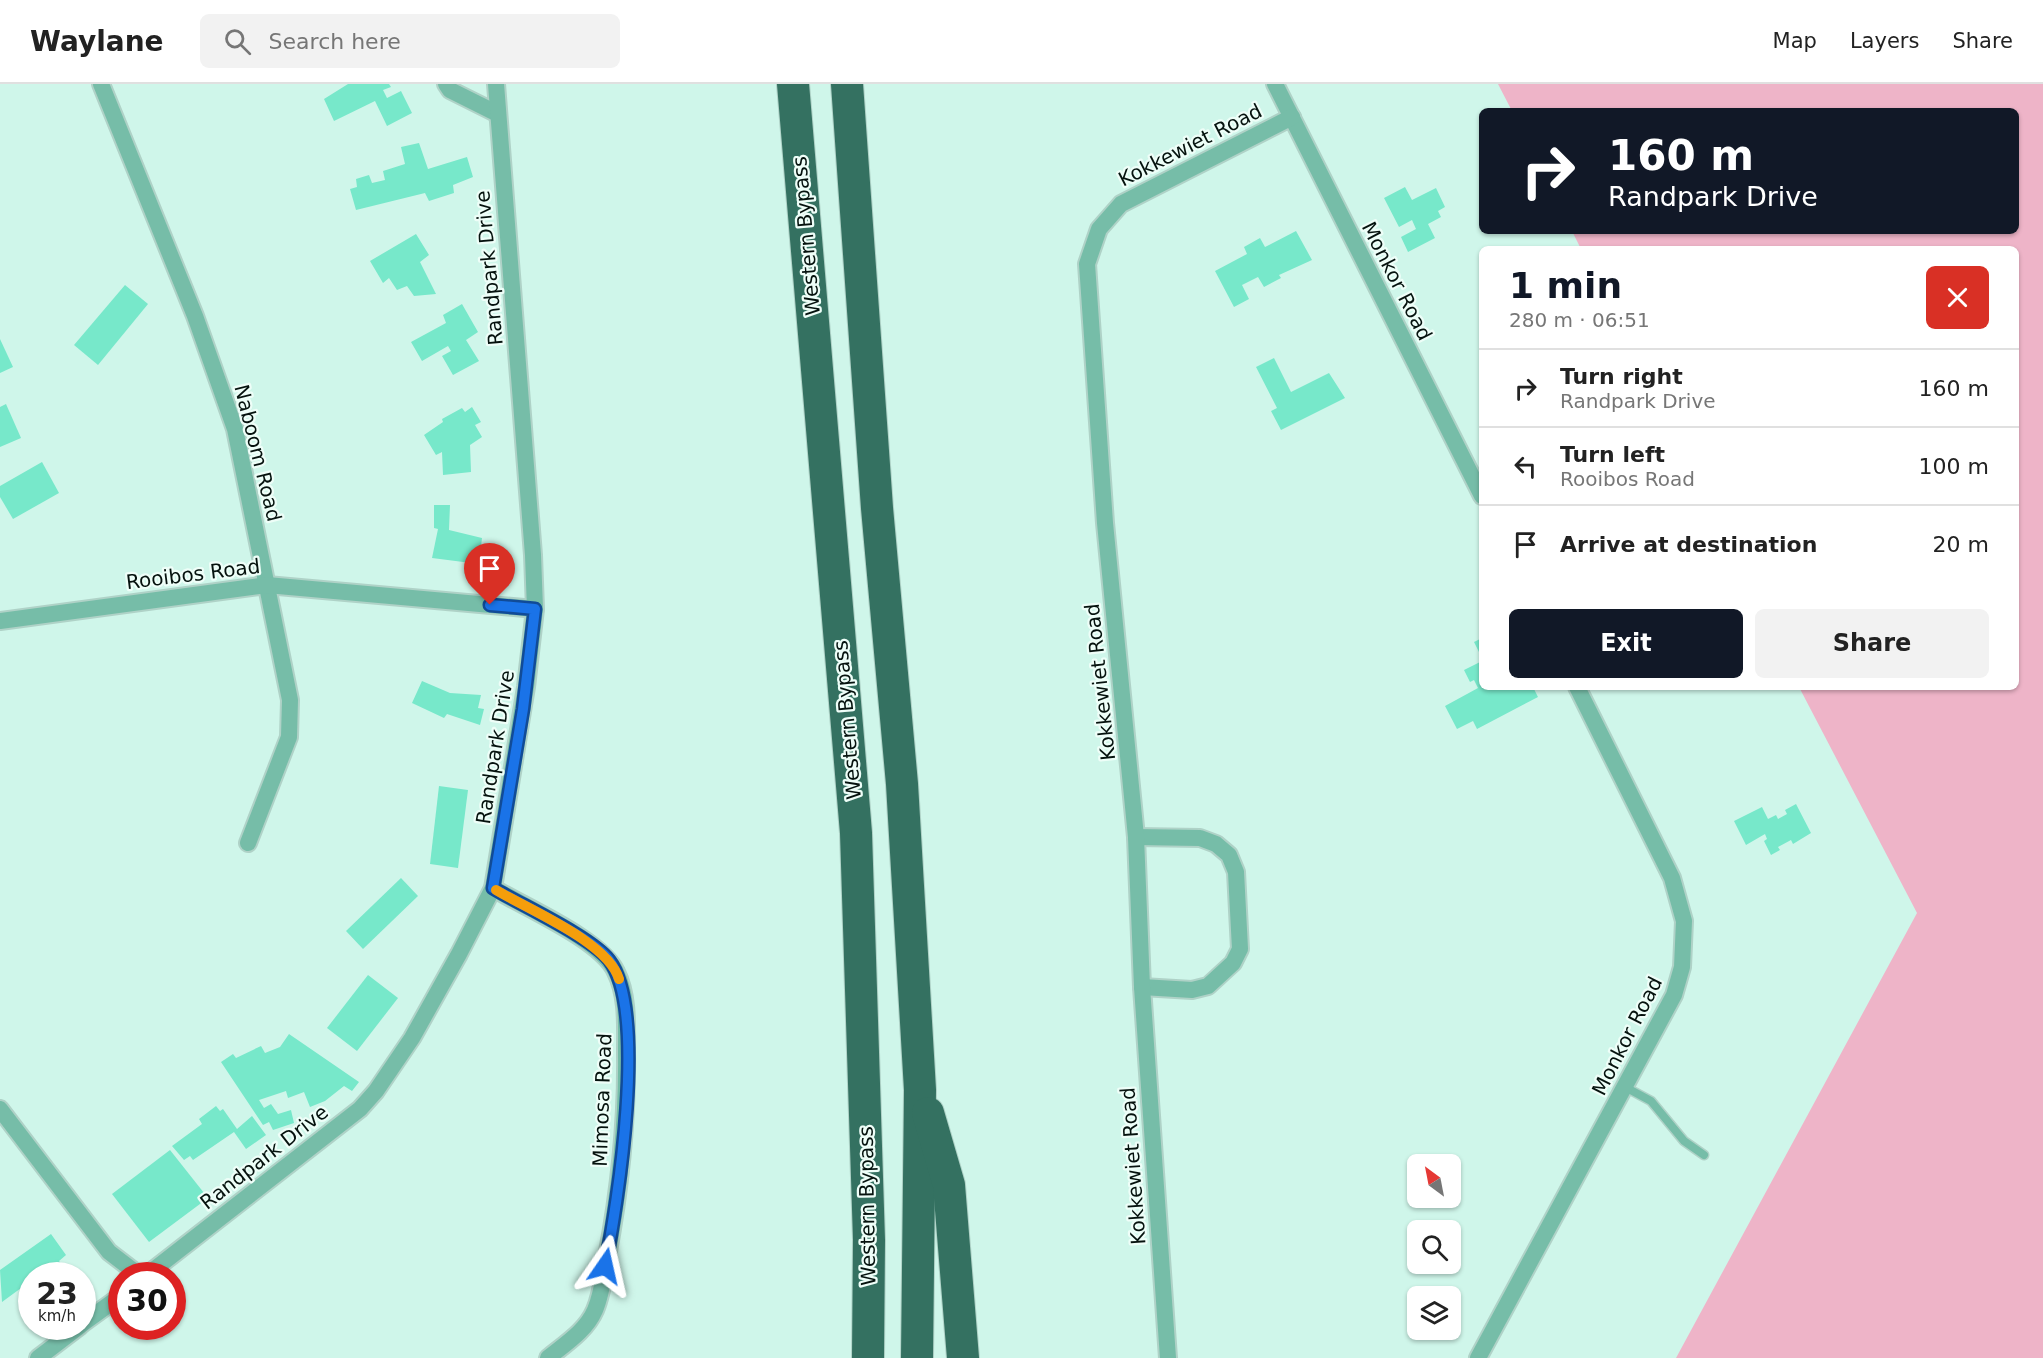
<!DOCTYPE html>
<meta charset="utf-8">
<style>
body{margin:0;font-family:"DejaVu Sans",sans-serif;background:#f2f2f2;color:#222;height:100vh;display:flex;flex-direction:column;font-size:22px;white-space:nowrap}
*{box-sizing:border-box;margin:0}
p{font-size:20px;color:#767676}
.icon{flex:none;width:33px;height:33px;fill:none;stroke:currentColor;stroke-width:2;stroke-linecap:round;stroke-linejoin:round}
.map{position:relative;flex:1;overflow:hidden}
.details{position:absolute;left:1479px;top:162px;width:540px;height:444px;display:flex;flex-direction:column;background:#fff;border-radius:9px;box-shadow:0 2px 4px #0004}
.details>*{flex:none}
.top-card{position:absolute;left:1479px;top:24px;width:540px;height:126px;border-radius:9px;box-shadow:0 2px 4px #0004;background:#111827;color:#fff;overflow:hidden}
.needle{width:39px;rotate:328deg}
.tools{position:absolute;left:1407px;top:1070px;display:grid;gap:12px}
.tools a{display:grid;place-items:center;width:54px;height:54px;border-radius:9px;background:#fff;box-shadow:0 2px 4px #0004;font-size:30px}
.speed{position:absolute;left:18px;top:1178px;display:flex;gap:12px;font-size:30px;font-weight:700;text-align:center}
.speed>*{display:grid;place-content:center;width:78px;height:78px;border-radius:50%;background:#fff;box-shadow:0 2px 4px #0004;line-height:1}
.speed small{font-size:15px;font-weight:400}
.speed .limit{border:9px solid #d22;background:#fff;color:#111}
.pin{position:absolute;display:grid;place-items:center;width:51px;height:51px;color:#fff;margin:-62px -26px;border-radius:50% 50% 50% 0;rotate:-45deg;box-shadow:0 0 6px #0007}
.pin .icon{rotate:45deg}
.me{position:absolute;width:66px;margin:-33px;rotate:11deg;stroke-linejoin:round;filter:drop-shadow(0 0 4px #0008)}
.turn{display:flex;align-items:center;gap:21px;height:126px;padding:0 30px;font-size:27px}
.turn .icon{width:78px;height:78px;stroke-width:2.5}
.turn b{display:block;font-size:42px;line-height:51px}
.round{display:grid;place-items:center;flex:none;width:63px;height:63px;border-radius:9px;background:#f2f2f2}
.head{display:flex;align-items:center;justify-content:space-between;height:102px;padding:0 30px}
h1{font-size:36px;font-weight:700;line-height:45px;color:#111827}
.action{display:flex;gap:12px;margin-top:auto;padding:12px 30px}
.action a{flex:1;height:69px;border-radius:9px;background:#111827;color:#fff;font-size:24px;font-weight:700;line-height:69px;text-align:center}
.action a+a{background:#f2f2f2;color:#222}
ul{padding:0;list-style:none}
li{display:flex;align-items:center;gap:18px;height:78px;padding:0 30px;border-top:2px solid #e0e0e0}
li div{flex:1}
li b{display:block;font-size:22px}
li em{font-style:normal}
header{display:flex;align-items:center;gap:36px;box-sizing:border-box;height:84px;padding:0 30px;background:#fff;border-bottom:2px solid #e0e0e0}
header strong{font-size:28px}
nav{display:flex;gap:33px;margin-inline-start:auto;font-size:21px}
.search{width:420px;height:54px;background:#f2f2f2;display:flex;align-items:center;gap:15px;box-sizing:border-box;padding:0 21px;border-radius:9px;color:#767676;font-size:22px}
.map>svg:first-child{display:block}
.green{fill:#eeb4c8}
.building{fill:#77e8ca}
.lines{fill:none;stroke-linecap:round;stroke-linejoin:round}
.service-casing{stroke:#afd2c7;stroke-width:11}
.minor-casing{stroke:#afd2c7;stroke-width:20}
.motorway-casing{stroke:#afd2c7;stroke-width:34}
.service{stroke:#76bda8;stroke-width:8}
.minor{stroke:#76bda8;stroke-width:16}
.motorway{stroke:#347161;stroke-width:32}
.route-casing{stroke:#114b97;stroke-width:15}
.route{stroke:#1a73e8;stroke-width:10}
.slow{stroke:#f59e0b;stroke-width:10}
.labels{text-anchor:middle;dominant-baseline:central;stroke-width:4.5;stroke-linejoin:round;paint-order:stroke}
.street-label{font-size:20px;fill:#05120e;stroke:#eefef8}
</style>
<header>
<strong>Waylane</strong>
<div class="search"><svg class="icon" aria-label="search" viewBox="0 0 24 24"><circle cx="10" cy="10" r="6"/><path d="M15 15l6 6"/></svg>Search here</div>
<nav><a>Map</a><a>Layers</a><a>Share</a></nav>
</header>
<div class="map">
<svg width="2043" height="1274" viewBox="0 0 2043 1274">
<rect width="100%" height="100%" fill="#cff6ea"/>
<!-- green -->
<path class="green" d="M1498 0H2043V1274H1676L1917 829 1799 603H2016V165H1581L1572 147H2016V27H1512Z"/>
<!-- building -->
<g class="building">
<path d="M348 0H389L391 3 383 6 387 14 401 7 412 29 387 42 375 17 334 37 324 15Z"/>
<path d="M419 59 428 85 467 73 473 93 453 101 454 109 429 117 425 109 356 126 350 105 357 103 356 95 369 91 372 99 385 96 383 87 405 80 401 63Z"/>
<path d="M1405 103 1412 116 1436 104 1445 123 1438 127 1441 133 1428 140 1435 154 1408 168 1401 153 1416 145 1412 136 1399 143 1384 114Z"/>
<path d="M1296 147 1312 176 1279 191 1281 194 1264 203 1258 193 1242 201 1249 215 1234 223 1215 187 1247 170 1244 163 1260 154 1265 163Z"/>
<path d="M416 150 429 171 420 178 436 210 414 212 407 202 397 206 389 194 383 199 370 177Z"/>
<path d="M125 201 148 220 98 281 74 261Z"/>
<path d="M462 220 478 248 466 256 479 277 453 291 442 272 451 267 448 262 422 277 411 258 446 239 443 231Z"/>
<path d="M0 255 13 283 0 289Z"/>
<path d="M1274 274 1291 308 1329 289 1345 314 1281 346 1271 327 1277 324 1256 283Z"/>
<path d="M6 320 21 354 0 363V323Z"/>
<path d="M472 323 481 338 475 341 482 353 470 361 471 388 443 391 442 368 436 371 424 351 443 338 442 335 462 324 465 328Z"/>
<path d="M42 378 59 409 13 435 0 413V402Z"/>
<path d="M434 421H450L449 446 482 454 479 480 432 474 438 445 434 444Z"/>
<path d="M1482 554V574L1474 558Z"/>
<path d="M1482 577V603H1533L1538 613 1477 645 1473 637 1457 645 1445 622 1478 604 1474 596 1470 598 1464 586Z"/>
<path d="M422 597 450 609 481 611 478 624 484 625 480 641 447 630 444 634 412 619Z"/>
<path d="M439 702 468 706 458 784 430 780Z"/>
<path d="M1796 720 1811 749 1793 760 1791 756 1778 763 1780 766 1771 771 1764 757 1767 755 1765 750 1746 761 1734 737 1762 723 1768 735 1776 731 1778 735 1787 730 1785 726Z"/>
<path d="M401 794 418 812 363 865 346 847Z"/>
<path d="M368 891 398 914 357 967 327 944Z"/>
<path d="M289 950 359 998 352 1007 344 1002 325 1017 310 1023 304 1008 288 1014 286 1007 259 1016 264 1024 271 1020 278 1030 291 1026 294 1039 273 1046 269 1038 263 1041 221 978 233 970 236 974 261 962 265 969 280 963Z"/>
<path d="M216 1022 220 1027 223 1025 237 1045 252 1032 266 1051 246 1065 234 1048 193 1076 190 1072 184 1076 172 1062 202 1040 199 1035Z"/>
<path d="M170 1066 208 1114 149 1158 112 1110Z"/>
<path d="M51 1150 66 1171 59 1177 65 1185 56 1191H32V1196L2 1218 0 1186Z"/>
</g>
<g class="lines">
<defs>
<path id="service" d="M1625 1003 1651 1017 1684 1057 1704 1071"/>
<g id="minor">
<path d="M101 0 195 232 235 345 290 616 289 653 248 759"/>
<path d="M446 0 450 6 498 30"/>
<path d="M1275 0 1482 412"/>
<path d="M0 537 267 501 535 525"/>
<path d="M1136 753 1200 754 1216 760 1229 771 1236 788 1240 865 1233 879 1208 902 1192 906 1142 903"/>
<path d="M493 804C524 823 602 856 616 888 628 912 626 942 626 969 627 1038 620 1104 607 1173 604 1190 602 1210 595 1226 586 1247 565 1260 548 1274"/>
<path d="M0 1025 109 1168 139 1191"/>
<path d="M147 1191 360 1025 376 1007 412 954 459 870 493 804 526 603 535 525 533 471 496 0"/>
<path d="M82 1240 122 1211"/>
<path d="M38 1274 80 1242"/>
<path d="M1168 1274 1142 903 1136 753 1105 439 1087 180 1099 145 1121 120 1292 33"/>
<path d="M1478 1274 1674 911 1682 883 1684 837 1672 794 1577 603"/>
</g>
<g id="motorway">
<path d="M793 0 856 749 869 1156 868 1274"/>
<path d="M847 0 877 424 902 700 920 1006 917 1274"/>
<path d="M928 1029 949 1101 963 1274"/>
</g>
</defs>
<!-- service casing -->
<use href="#service" class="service-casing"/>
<!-- minor casing -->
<use href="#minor" class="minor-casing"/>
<!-- motorway casing -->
<use href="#motorway" class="motorway-casing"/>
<!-- service -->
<use href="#service" class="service"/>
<!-- minor -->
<use href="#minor" class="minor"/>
<!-- motorway -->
<use href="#motorway" class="motorway"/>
</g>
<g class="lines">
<defs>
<path id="route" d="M490 521 535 525 523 625 493 804C521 821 591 853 609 876 648 927 618 1119 605 1182"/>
</defs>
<!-- route casing -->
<use href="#route" class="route-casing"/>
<!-- route -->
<use href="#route" class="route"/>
<!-- slow -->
<path class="slow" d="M496 806C529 826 608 858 619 895"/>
</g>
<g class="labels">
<!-- street labels -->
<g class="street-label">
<text transform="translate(1190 61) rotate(-27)">Kokkewiet Road</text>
<text transform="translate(806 152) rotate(-95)">Western Bypass</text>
<text transform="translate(489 184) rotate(-95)">Randpark Drive</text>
<text transform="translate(1397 197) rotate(63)">Monkor Road</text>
<text transform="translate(258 369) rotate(76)">Naboom Road</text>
<text transform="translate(193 490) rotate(-7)">Rooibos Road</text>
<text transform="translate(1100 598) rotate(-96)">Kokkewiet Road</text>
<text transform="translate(847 636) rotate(-95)">Western Bypass</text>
<text transform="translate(495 663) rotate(-81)">Randpark Drive</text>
<text transform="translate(1627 952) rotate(-63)">Monkor Road</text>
<text transform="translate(602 1016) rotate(-88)">Mimosa Road</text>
<text transform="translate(264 1073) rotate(-38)">Randpark Drive</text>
<text transform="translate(1133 1082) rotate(-94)">Kokkewiet Road</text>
<text transform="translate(867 1122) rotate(-91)">Western Bypass</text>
</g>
</g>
</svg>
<div class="tools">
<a><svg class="needle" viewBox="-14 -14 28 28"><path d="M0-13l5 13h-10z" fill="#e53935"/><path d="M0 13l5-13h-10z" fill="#767676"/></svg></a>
<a><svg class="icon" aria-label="search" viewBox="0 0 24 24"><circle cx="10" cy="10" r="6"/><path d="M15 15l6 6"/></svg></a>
<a><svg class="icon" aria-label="layers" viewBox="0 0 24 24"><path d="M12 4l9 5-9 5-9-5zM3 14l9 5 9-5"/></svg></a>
</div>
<div class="speed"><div>23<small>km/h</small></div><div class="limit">30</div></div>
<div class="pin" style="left:490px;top:521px;background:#d93025"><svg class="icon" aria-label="arrive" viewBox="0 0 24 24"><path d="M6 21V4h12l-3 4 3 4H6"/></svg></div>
<svg class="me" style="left:605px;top:1182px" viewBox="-20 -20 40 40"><path d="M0-17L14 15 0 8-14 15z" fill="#1a73e8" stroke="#fff" stroke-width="4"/></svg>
<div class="top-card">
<div class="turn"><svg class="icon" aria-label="right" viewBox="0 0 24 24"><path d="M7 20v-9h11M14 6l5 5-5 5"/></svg><div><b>160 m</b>Randpark Drive</div></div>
</div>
<section class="details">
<div class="head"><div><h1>1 min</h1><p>280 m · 06:51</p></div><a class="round" style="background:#d93025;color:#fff"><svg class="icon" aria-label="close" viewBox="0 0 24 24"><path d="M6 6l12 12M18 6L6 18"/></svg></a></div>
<ul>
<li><svg class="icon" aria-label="right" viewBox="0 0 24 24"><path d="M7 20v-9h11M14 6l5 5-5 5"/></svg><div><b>Turn right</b><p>Randpark Drive</p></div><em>160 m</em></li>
<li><svg class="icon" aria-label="left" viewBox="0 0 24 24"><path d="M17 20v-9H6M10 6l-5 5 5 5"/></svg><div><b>Turn left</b><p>Rooibos Road</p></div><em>100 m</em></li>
<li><svg class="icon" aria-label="arrive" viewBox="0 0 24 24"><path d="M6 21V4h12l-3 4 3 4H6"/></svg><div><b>Arrive at destination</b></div><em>20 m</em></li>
</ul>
<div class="action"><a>Exit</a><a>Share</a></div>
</section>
</div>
